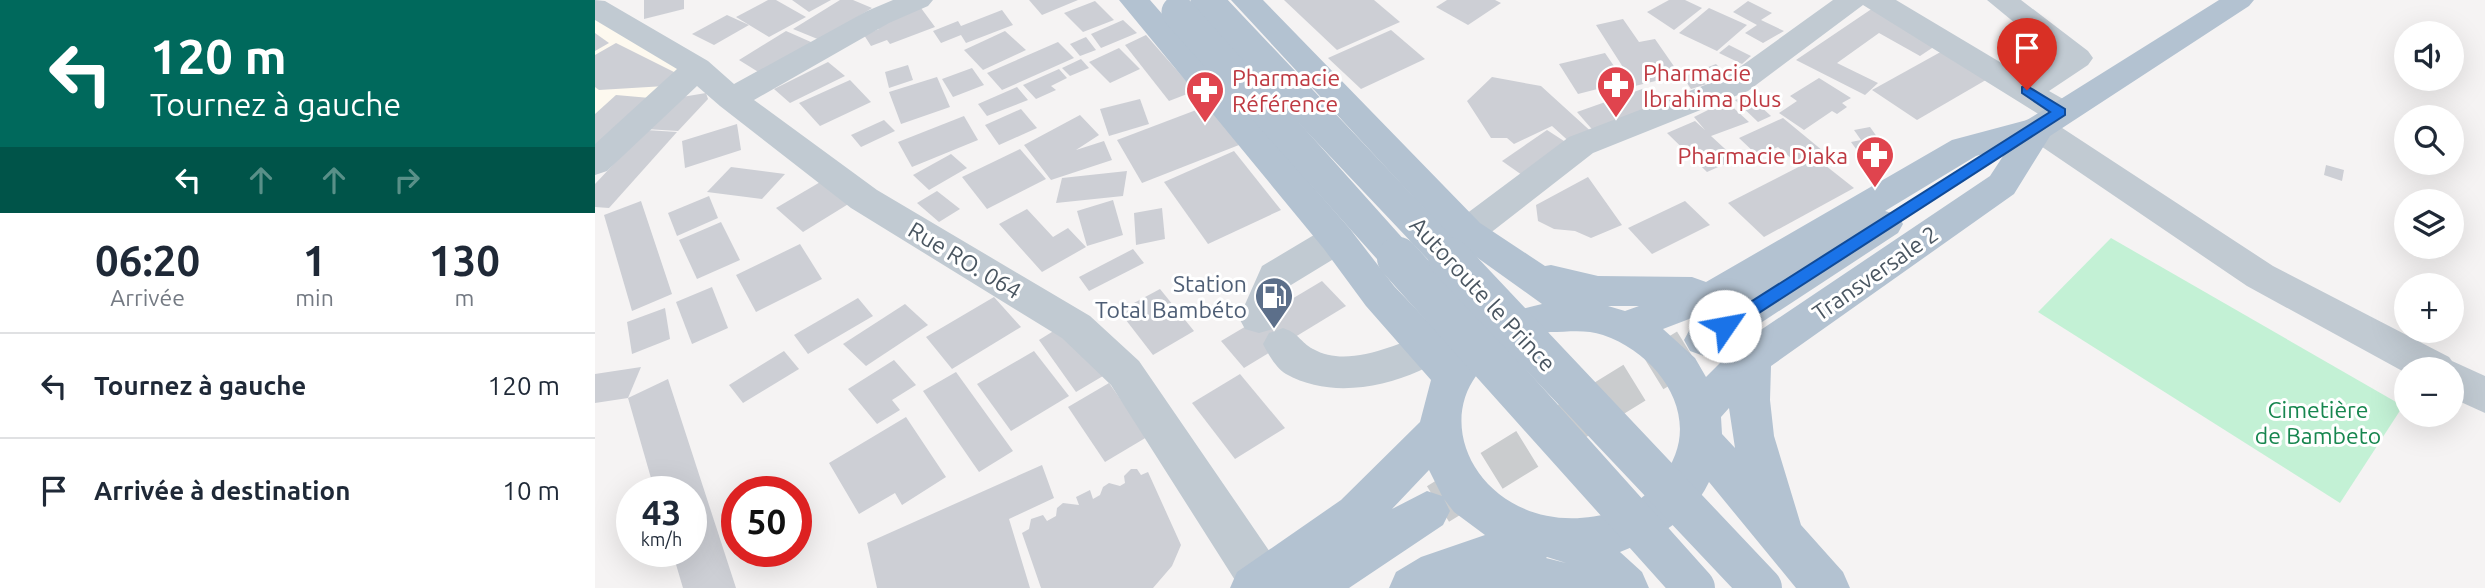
<!DOCTYPE html>
<html lang="fr">
<meta charset="utf-8">
<style>
body{margin:0;font-family:Ubuntu,sans-serif;background:#f6f6f7;color:#1f2937;height:100vh;display:flex;flex-direction:column;font-size:26px;white-space:nowrap}
*{box-sizing:border-box;margin:0}
p{font-size:23px;color:#747a83}
.icon{flex:none;width:38px;height:38px;fill:none;stroke:currentColor;stroke-width:2;stroke-linecap:round;stroke-linejoin:round}
.map{position:relative;flex:1;overflow:hidden}
.details{display:flex;flex-direction:column;background:#fff;width:595px}
.details>*{flex:none}
.hud{background:#00695c;color:#fff;overflow:hidden}
.fabs{position:absolute;left:1799px;top:21px;display:grid;gap:14px}
.fabs a{display:grid;place-items:center;width:70px;height:70px;border-radius:50%;background:#fff;box-shadow:0 7px 28px #0002;font-size:35px}
.speed{position:absolute;left:21px;top:476px;display:flex;gap:14px;font-size:35px;font-weight:700;text-align:center}
.speed>*{display:grid;place-content:center;width:91px;height:91px;border-radius:50%;background:#fff;box-shadow:0 7px 28px #0002;line-height:1}
.speed small{font-size:18px;font-weight:400}
.speed .limit{border:10px solid #d22;background:#fff;color:#111}
.pin{position:absolute;display:grid;place-items:center;width:60px;height:60px;color:#fff;margin:-72px -30px;border-radius:50% 50% 50% 0;rotate:-45deg;box-shadow:0 0 7px #0007}
.pin .icon{rotate:45deg}
.me{position:absolute;width:77px;margin:-38px;rotate:57deg;stroke-linejoin:round;filter:drop-shadow(0 0 5px #0008)}
.turn{display:flex;align-items:center;gap:24px;height:147px;padding:0 35px;font-size:32px}
.turn .icon{width:91px;height:91px;stroke-width:2.5}
.turn b{display:block;font-size:49px;line-height:60px}
.lanes{display:flex;align-items:center;height:66px;padding:0 35px;background:#0003;justify-content:center;gap:35px;direction:ltr}
.lanes .off{opacity:.35}
.eta{display:flex;justify-content:space-evenly;align-items:center;height:119px;text-align:center}
.eta b{font-size:42px;font-weight:600;line-height:49px}
ul{padding:0;list-style:none}
li{display:flex;align-items:center;gap:21px;height:105px;padding:0 35px;border-top:2px solid #e0e1e3}
li div{flex:1}
li b{display:block;font-size:26px}
li em{font-style:normal}
main{display:flex;flex:1;min-height:0}
.map>svg:first-child{display:block}
.commercial{fill:#fdf9ef}
.green{fill:#c3f1d5}
.building{fill:#cdcfd5}
.lines{fill:none;stroke-linecap:round;stroke-linejoin:round}
.major-tunnel{stroke:#caccce;stroke-width:42;stroke-dasharray:42 21;stroke-linecap:butt}
.minor{fill:#c1cad2;fill-rule:evenodd}
.major{fill:#b3c2d1;fill-rule:evenodd}
.major-bridge-far1{stroke:#b3c2d1;stroke-width:33}
.major-bridge{stroke:#b3c2d1;stroke-width:42}
.route{fill:#1a73e8;stroke:#114b97;stroke-width:2}
.labels{text-anchor:middle;dominant-baseline:central;stroke-width:6;stroke-linejoin:round;paint-order:stroke}
.health-label{font-size:23px;fill:#be3a42;stroke:#fff;text-anchor:start}
.street-label{font-size:23px;fill:#4a5661;stroke:#fff}
.service-label{font-size:23px;fill:#4e5e75;stroke:#fff;text-anchor:end}
.park-label{font-size:23px;fill:#17864f;stroke:#fff}
</style>
<main>
<section class="details">
<div class="hud">
<div class="turn"><svg class="icon" aria-label="left" viewBox="0 0 24 24"><path d="M17 20v-9H6M10 6l-5 5 5 5"/></svg><div><b>120 m</b>Tournez à gauche</div></div>
<div class="lanes"><svg class="icon" aria-label="left" viewBox="0 0 24 24"><path d="M17 20v-9H6M10 6l-5 5 5 5"/></svg><svg class="icon off" aria-label="ahead" viewBox="0 0 24 24"><path d="M12 20V5M6 11l6-6 6 6"/></svg><svg class="icon off" aria-label="ahead" viewBox="0 0 24 24"><path d="M12 20V5M6 11l6-6 6 6"/></svg><svg class="icon off" aria-label="right" viewBox="0 0 24 24"><path d="M7 20v-9h11M14 6l5 5-5 5"/></svg></div>
</div>
<div class="eta">
<div><b>06:20</b><p>Arrivée</p></div>
<div><b>1</b><p>min</p></div>
<div><b>130</b><p>m</p></div>
</div>
<ul>
<li><svg class="icon" aria-label="left" viewBox="0 0 24 24"><path d="M17 20v-9H6M10 6l-5 5 5 5"/></svg><div><b>Tournez à gauche</b></div><em>120 m</em></li>
<li><svg class="icon" aria-label="arrive" viewBox="0 0 24 24"><path d="M6 21V4h12l-3 4 3 4H6"/></svg><div><b>Arrivée à destination</b></div><em>10 m</em></li>
</ul>
</section>
<div class="map">
<svg width="1890" height="588" viewBox="0 0 1890 588">
<rect width="100%" height="100%" fill="#f5f3f3"/>
<!-- commercial -->
<path class="commercial" d="M0 12 93 72 0 159Z"/>
<!-- green -->
<path class="green" d="M1516 238 1808 406 1745 503 1443 312Z"/>
<!-- building -->
<g class="building">
<path d="M49 0H89V9L49 19Z"/>
<path d="M173 0H181L211 17 174 37 141 17Z"/>
<path d="M197 0H236L214 12Z"/>
<path d="M245 0H258L277 8 225 40 198 29Z"/>
<path d="M434 0H483L447 15Z"/>
<path d="M689 0H779L805 22 742 50Z"/>
<path d="M852 0H900L906 3 873 25 841 7Z"/>
<path d="M1074 0H1090L1107 8 1079 30 1052 12Z"/>
<path d="M500 1 519 20 488 32 469 13Z"/>
<path d="M1153 1 1177 13 1166 20 1189 31 1168 43 1150 33 1162 25 1138 12Z"/>
<path d="M1281 6 1346 42 1325 56 1284 33 1242 63 1283 83 1270 95 1201 60Z"/>
<path d="M326 8 340 27 295 44 292 40 276 46 269 35 284 29 281 25Z"/>
<path d="M1114 8 1152 25 1122 51 1084 33Z"/>
<path d="M407 10 418 25 371 43 366 35 346 43 338 31 363 21 366 26Z"/>
<path d="M132 15 154 25 119 45 97 34Z"/>
<path d="M1028 19 1044 42 1060 39 1085 75 1040 86 1001 25Z"/>
<path d="M528 20 542 33 506 48 496 34Z"/>
<path d="M796 30 830 59 766 89 733 58Z"/>
<path d="M191 31 225 46 170 76 144 60Z"/>
<path d="M410 31 431 50 388 70 369 50Z"/>
<path d="M0 33 14 43 0 51Z"/>
<path d="M551 35 600 91 574 101 530 45Z"/>
<path d="M491 37 501 50 485 56 475 44Z"/>
<path d="M463 42 479 58 407 90 392 73Z"/>
<path d="M21 43 81 73 70 86 4 90 0 87V55Z"/>
<path d="M1134 45 1156 56 1147 64 1124 53Z"/>
<path d="M524 48 545 69 515 83 494 62Z"/>
<path d="M1351 49 1396 77 1322 120 1277 90Z"/>
<path d="M1010 53 1030 82 983 94 964 64Z"/>
<path d="M486 59 494 68 475 76 467 68Z"/>
<path d="M233 62 250 76 195 103 179 89Z"/>
<path d="M1121 64 1134 77 1096 89 1088 77Z"/>
<path d="M313 65 318 80 294 88 290 72Z"/>
<path d="M377 68 389 85 358 97 347 79Z"/>
<path d="M464 69 472 78 456 86 461 90 441 99 428 85Z"/>
<path d="M342 77 355 107 306 124 294 92Z"/>
<path d="M897 77 946 86 1001 136 979 146 957 126 919 144 912 138H896L872 101Z"/>
<path d="M1224 78 1256 98 1247 103 1252 107 1242 114 1237 111 1209 130 1184 113 1202 101 1195 96Z"/>
<path d="M255 80 276 102 225 126 204 103Z"/>
<path d="M422 87 433 100 392 116 383 104Z"/>
<path d="M1050 88 1071 109 1002 135 982 112Z"/>
<path d="M111 93 113 99 83 131 51 129 81 98Z"/>
<path d="M21 95 55 98 0 152V114Z"/>
<path d="M1153 95 1176 116 1163 122 1140 100Z"/>
<path d="M545 99 554 124 514 136 505 109Z"/>
<path d="M1131 101 1154 122 1116 136 1141 159 1112 172 1072 133 1100 121 1110 130 1099 117Z"/>
<path d="M617 104 644 145 547 183 522 140Z"/>
<path d="M426 109 442 128 404 145 390 125Z"/>
<path d="M485 115 504 135 481 150 509 141 517 160 456 180 429 145Z"/>
<path d="M369 116 383 140 317 167 303 142Z"/>
<path d="M1188 118 1228 151 1203 164 1183 147 1163 156 1144 138Z"/>
<path d="M289 120 300 131 266 147 256 135Z"/>
<path d="M142 124 146 150 90 168 87 141Z"/>
<path d="M1275 127 1290 148 1264 153 1256 142 1266 140 1259 130Z"/>
<path d="M51 130 82 132 14 208 0 207V184Z"/>
<path d="M952 130 972 143 927 175 907 161Z"/>
<path d="M425 149 451 179 392 209 367 177Z"/>
<path d="M639 151 686 210 613 244 569 182Z"/>
<path d="M356 154 372 168 334 190 318 175Z"/>
<path d="M1221 158 1259 188 1169 237 1133 203Z"/>
<path d="M1731 165 1749 170 1747 181 1729 175Z"/>
<path d="M136 167 190 174 167 199 112 192Z"/>
<path d="M532 171 528 196 461 203 467 178Z"/>
<path d="M993 177 1027 225 996 238 980 231 959 229 943 221 941 205Z"/>
<path d="M227 181 255 203 208 232 181 208Z"/>
<path d="M342 191 365 209 344 222 322 203Z"/>
<path d="M114 196 123 218 82 236 73 213Z"/>
<path d="M518 200 528 235 492 246 482 211Z"/>
<path d="M46 201 77 294 37 311 9 215Z"/>
<path d="M1090 201 1115 225 1057 254 1033 228Z"/>
<path d="M567 208 570 239 541 245 539 213Z"/>
<path d="M432 209 458 237 473 228 491 247 447 272 404 224Z"/>
<path d="M126 222 145 260 102 279 84 240Z"/>
<path d="M205 244 227 279 161 312 141 275Z"/>
<path d="M538 249 549 263 494 291 484 277Z"/>
<path d="M727 281 751 306 649 368 626 341Z"/>
<path d="M117 287 133 328 97 344 81 302Z"/>
<path d="M565 289 599 331 558 355 524 311Z"/>
<path d="M399 297 426 327 357 369 331 337Z"/>
<path d="M263 298 278 316 213 354 199 335Z"/>
<path d="M310 304 333 325 271 366 248 344Z"/>
<path d="M70 308 75 339 37 354 32 322Z"/>
<path d="M465 327 508 376 481 392 444 340Z"/>
<path d="M189 351 204 369 148 403 134 385Z"/>
<path d="M439 351 474 396 416 431 382 384Z"/>
<path d="M299 360 321 385 297 400 305 410 282 424 253 389Z"/>
<path d="M46 367 33 398 0 403V374Z"/>
<path d="M361 372 418 451 384 472 328 391Z"/>
<path d="M645 374 690 428 640 459 597 403Z"/>
<path d="M73 379 141 588H88L77 551H96V492H60L33 398Z"/>
<path d="M514 383 552 437 510 462 473 407Z"/>
<path d="M311 417 351 477 307 505 300 493 264 514 234 463Z"/>
<path d="M447 465 459 498 414 519 435 588H282L272 543Z"/>
<path d="M536 469H542L546 475 553 472 586 545 577 566 558 588H446L427 533 434 529 436 519 448 515 452 521 461 516 462 508 468 503 484 505 481 497 495 490 498 499 505 495 508 487 514 483 525 486 530 483 529 476Z"/>
</g>
<g class="lines">
<!-- major-tunnel -->
<path class="major-tunnel" d="M843 504 1105 342"/>
<!-- minor -->
<g class="minor">
<path d="M0 0 10 1 113 61 139 84 272 11 298 0H338L333 6 294 23 159 100 282 190 495 316 544 361 686 568 693 584 691 588H645L516 385 467 338 256 208 125 106 102 86 12 171 0 175V144L82 69 0 20Z"/>
<path d="M1238 0H1301L1430 77 1461 57 1392 0H1426L1493 51 1498 58 1493 65 1454 91 1477 104 1481 112 1477 120 1465 123 1453 120 1268 5 1153 91 998 153 885 241 872 245 859 241 854 232 859 223 974 137 1131 77Z"/>
<path d="M1443 117 1455 120 1678 266 1854 357 1857 361 1890 376V413L1857 398V369H1811V373L1652 286 1431 136 1426 128 1431 120Z"/>
<path d="M742 226 755 229 760 239 755 249 696 285 678 329 664 333 650 329 644 318 667 266 729 229Z"/>
<path d="M688 328C705 334 705 342 718 349 753 369 801 344 833 333L847 338 853 349C846 362 837 365 824 371 783 389 732 397 691 374 681 368 673 354 668 344L674 333Z"/>
</g>
<!-- major -->
<path class="major" d="M524 0H555L755 229 799 286 857 347C882 321 912 312 947 304L859 241 636 0H668L885 223 950 266 956 265 1003 276 1097 277 1111 282 1357 140 1432 120 1624 0H1659L1654 6 1455 136 1419 194 1176 366 1175 400 1179 436 1206 525 1248 572 1255 588H1201L1114 482C1095 521 1063 537 1025 552L1047 572 1054 588H794L801 572 826 557 890 535 859 512 849 499 855 511 848 525 754 588H635L642 572 746 500 825 422 836 380 771 306 729 249ZM1414 147 1395 176 1142 346 1111 377 1100 358 1068 329 1136 303 1095 329 1089 340 1095 351 1109 356 1123 351 1303 233 1308 224 1303 215 1290 211 1381 156ZM1013 306H1044L1030 311ZM955 332C973 332 991 329 1008 335 1069 356 1112 425 1065 480 1053 494 1039 506 1022 511 876 557 793 371 955 332ZM1134 408 1140 448 1127 434 1126 417ZM834 470 847 496 832 491 797 509ZM952 557 971 563 951 558Z"/>
<!-- major-bridge-far1 -->
<g class="major-bridge-far1">
<path d="M612 2 856 260"/>
<path d="M583 12 805 260"/>
</g>
<!-- major-bridge -->
<g class="major-bridge">
<path d="M803 258 1099 588"/>
<path d="M854 258 1166 588"/>
</g>
</g>
<!-- route -->
<path class="route" d="M1432 86 1470 109V115L1136 331H1124V322L1455 112 1427 93V87Z"/>
<!-- icons -->
<defs>
<symbol id="pharmacy-pin" viewBox="-11 -11 22 30"><path d="M0 17L-7.5 6A9.5 9.5 0 1 1 7.5 6Z" fill="#e0444e" stroke="#fff"/><path d="M-2-6h4v4h4v4h-4v4h-4v-4h-4v-4h4Z" fill="#fff"/></symbol>
<symbol id="fuel-pin" viewBox="-11 -11 22 30"><path d="M0 17L-7.5 6A9.5 9.5 0 1 1 7.5 6Z" fill="#5c6f8a" stroke="#fff"/><path d="M-5.5-6h7V0h2V4h1.3V-2.5L3-4.5l.8-.8L6-3V5H2.5V1h-1V6h-7ZM-4.2-4.7v3.2H.2V-4.7Z" fill="#fff"/></symbol>
</defs>
<g fill-rule="evenodd">
<use href="#pharmacy-pin" x="999" y="63" width="44" height="60"/>
<use href="#pharmacy-pin" x="588" y="68" width="44" height="60"/>
<use href="#pharmacy-pin" x="1258" y="133" width="44" height="60"/>
<use href="#fuel-pin" x="657" y="274" width="44" height="60"/>
</g>
<g class="labels">
<!-- health labels -->
<g class="health-label">
<text x="1048" y="72">Pharmacie<tspan x="1048" dy="26">Ibrahima plus</tspan></text>
<text x="637" y="77">Pharmacie<tspan x="637" dy="26">Référence</tspan></text>
<text x="1253" y="155" text-anchor="end">Pharmacie Diaka</text>
</g>
<!-- street labels -->
<g class="street-label">
<text transform="translate(370 260) rotate(31)">Rue RO. 064</text>
<text transform="translate(1280 273) rotate(-35)">Transversale 2</text>
<text transform="translate(888 294) rotate(47)">Autoroute le Prince</text>
</g>
<!-- service labels -->
<g class="service-label">
<text x="652" y="283">Station<tspan x="652" dy="26">Total Bambéto</tspan></text>
</g>
<!-- park labels -->
<g class="park-label">
<text x="1723" y="409">Cimetière<tspan x="1723" dy="26">de Bambeto</tspan></text>
</g>
</g>
</svg>
<div class="fabs">
<a><svg class="icon" aria-label="sound" viewBox="0 0 24 24"><path d="M4 9h4l5-4v14l-5-4H4zM17 9q2 3 0 6"/></svg></a>
<a><svg class="icon" aria-label="search" viewBox="0 0 24 24"><circle cx="10" cy="10" r="6"/><path d="M15 15l6 6"/></svg></a>
<a><svg class="icon" aria-label="layers" viewBox="0 0 24 24"><path d="M12 4l9 5-9 5-9-5zM3 14l9 5 9-5"/></svg></a>
<a>+</a>
<a>−</a>
</div>
<div class="speed"><div>43<small>km/h</small></div><div class="limit">50</div></div>
<div class="pin" style="left:1432px;top:90px;background:#d93025"><svg class="icon" aria-label="arrive" viewBox="0 0 24 24"><path d="M6 21V4h12l-3 4 3 4H6"/></svg></div>
<svg class="me" style="left:1130px;top:326px" viewBox="-20 -20 40 40"><circle r="19" fill="#fff"/><path d="M0-13L10 11 0 6-10 11z" fill="#1a73e8"/></svg>
</div>
</main>
